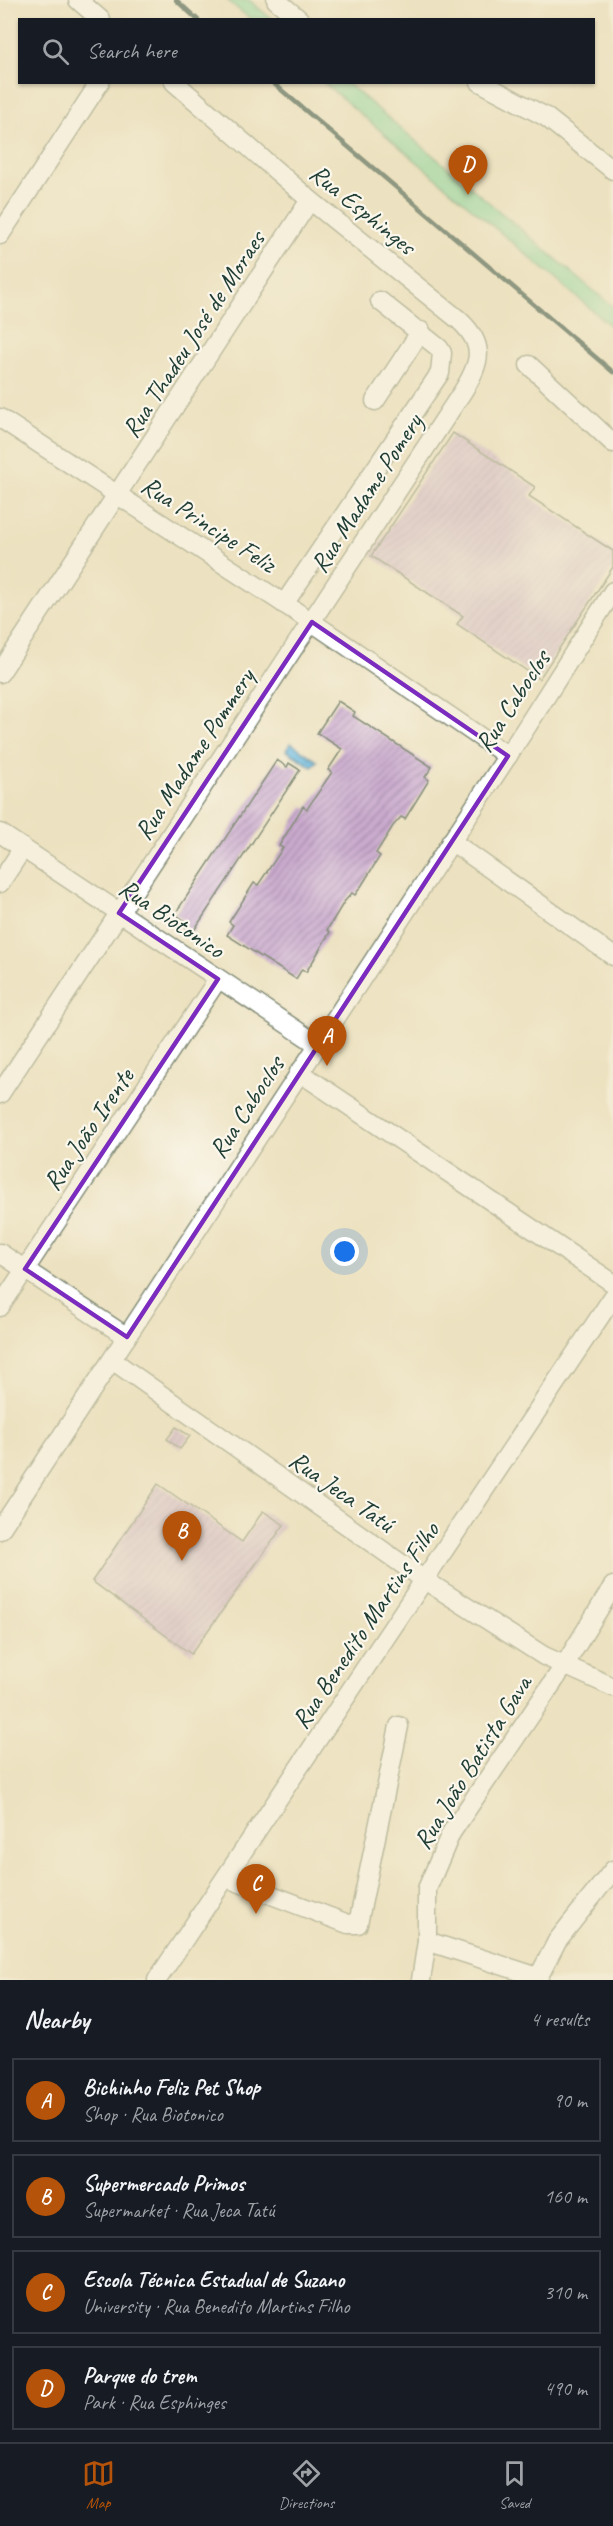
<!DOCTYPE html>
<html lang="en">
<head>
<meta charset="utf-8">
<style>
  :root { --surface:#171b24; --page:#20242c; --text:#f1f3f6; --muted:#9ea1a6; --line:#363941; --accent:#b45309 }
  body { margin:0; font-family:Caveat,sans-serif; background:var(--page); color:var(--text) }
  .you { position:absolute; left:345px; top:1252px; width:21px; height:21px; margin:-15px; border:4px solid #fff; border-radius:50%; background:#1a73e8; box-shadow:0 0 0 9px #1a73e833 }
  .badge { display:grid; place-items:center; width:39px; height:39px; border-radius:50%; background:var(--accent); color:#fff; font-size:20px; font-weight:700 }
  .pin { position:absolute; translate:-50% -50px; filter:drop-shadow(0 2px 3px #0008) }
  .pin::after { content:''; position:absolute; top:32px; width:21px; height:18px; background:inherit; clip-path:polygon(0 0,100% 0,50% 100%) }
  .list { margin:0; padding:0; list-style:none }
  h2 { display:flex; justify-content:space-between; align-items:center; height:78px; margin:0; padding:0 24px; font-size:26px }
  h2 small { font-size:20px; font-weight:400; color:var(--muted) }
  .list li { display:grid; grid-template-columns:39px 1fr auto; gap:18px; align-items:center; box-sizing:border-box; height:84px; margin:0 12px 12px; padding:0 12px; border:2px solid var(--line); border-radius:0px }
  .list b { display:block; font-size:22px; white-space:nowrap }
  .list p { margin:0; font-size:20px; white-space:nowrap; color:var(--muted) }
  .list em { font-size:20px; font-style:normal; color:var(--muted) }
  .icon { flex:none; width:33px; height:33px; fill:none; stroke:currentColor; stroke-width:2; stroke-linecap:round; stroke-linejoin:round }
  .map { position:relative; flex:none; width:613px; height:1980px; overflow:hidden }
  .search { position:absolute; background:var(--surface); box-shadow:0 2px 4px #0004; left:18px; right:18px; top:18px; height:66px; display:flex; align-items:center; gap:15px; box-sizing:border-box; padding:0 21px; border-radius:0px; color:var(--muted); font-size:22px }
  .sheet { height:462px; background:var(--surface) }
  nav { display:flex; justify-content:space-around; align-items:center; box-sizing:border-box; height:84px; border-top:2px solid var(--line); background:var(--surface); font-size:16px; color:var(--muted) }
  nav a { display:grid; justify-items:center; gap:3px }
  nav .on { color:var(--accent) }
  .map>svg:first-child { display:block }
  .park { fill:url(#park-tufts); stroke:#4e8968; stroke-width:1.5 }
  .water { fill:url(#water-waves); stroke:#407988; stroke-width:1.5 }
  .building { fill:url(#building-hatch) }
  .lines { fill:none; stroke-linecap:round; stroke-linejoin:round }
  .minor-casing { stroke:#868f7a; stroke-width:21 }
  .minor { stroke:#fff; stroke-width:18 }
  .rail { stroke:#1f3d34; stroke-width:4.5 }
  .marked { fill:none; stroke:#7b2cbf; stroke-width:4.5; stroke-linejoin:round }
  .labels { text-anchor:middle; stroke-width:4.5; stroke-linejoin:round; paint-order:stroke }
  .street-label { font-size:26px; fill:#1f3d34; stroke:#fbf7ec }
</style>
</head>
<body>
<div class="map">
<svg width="613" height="1980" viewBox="0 0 613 1980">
  <defs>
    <pattern id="park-tufts" width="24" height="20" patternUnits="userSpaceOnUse" patternTransform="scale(1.5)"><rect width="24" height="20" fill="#7dd59b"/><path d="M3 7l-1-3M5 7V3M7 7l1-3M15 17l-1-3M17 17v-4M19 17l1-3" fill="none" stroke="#66ae7f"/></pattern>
    <pattern id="water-waves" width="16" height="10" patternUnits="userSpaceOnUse" patternTransform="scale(1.5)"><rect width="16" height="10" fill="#62b5dd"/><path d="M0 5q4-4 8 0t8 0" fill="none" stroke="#5094b4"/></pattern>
    <pattern id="building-hatch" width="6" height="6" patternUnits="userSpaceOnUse" patternTransform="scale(1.5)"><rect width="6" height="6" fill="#cbabcf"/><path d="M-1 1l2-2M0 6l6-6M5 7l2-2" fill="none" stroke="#a48ca9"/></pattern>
  </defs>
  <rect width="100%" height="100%" fill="#fbf7ec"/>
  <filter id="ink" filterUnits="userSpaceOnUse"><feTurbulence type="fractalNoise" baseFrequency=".0167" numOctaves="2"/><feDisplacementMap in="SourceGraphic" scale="12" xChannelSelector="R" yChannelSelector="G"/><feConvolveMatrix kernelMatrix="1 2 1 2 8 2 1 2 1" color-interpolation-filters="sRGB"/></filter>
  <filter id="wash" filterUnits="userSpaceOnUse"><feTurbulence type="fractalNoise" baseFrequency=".008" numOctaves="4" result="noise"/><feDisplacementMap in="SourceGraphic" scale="24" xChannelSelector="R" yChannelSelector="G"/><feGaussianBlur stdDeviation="1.35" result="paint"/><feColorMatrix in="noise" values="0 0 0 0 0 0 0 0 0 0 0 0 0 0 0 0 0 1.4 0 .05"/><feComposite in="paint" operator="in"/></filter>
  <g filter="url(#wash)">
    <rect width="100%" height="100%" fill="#ece1c0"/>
    <g class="park">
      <path d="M227 0H249L272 19H250Z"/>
      <path d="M324 83H347L613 307V328Z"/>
    </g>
    <path class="water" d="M291 743 317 761 312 767 286 750Z"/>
    <g id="blocks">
      <g class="building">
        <path d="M453 433 535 487 529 496 613 551V567L539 679 457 624 463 616 371 556Z"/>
        <path d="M338 701 355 712 353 716 432 767 425 777 429 780 405 819 401 817 393 826 376 853 380 856 362 885 355 895 352 893 344 902 327 930 330 932 313 961 306 972 302 969 296 979 227 935 233 925 229 922 254 883 258 885 283 848 279 846 303 806 307 809 332 772 328 770 342 749 317 733Z"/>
        <path d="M277 760 287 767 289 763 300 770 193 932 182 925 185 921 175 914Z"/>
        <path d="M176 1427 190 1436 180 1449 167 1439Z"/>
        <path d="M158 1484 242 1542 263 1511 284 1525 191 1654 92 1581Z"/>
      </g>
    </g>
  </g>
  <g filter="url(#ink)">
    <use href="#blocks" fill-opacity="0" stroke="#868f7a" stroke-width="1.5"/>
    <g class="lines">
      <g class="minor-casing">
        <g id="minor">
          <path d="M78 0 101 20"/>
          <path d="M276 0 300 20"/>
          <path d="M480 82 546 117 613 170"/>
          <path d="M0 235 100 82"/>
          <path d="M529 365 613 443"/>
          <path d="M375 401 421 331"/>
          <path d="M0 418 312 622 508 756"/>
          <path d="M284 604 440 373 442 353 439 348 380 301"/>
          <path d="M0 673 310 200"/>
          <path d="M0 833 317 1044"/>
          <path d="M451 841 613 956"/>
          <path d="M0 883 23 848"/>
          <path d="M299 1072 613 1283"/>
          <path d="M0 1094 463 391C481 362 486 345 459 320L310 200 174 82"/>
          <path d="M0 1253 127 1337"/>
          <path d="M0 1307 218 979"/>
          <path d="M112 1360 426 1581 544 1656 613 1687"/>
          <path d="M0 1530 524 731 613 591"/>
          <path d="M227 1878 348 1924H358L399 1726"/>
          <path d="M427 1941 538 1977"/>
          <path d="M157 1980 613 1297"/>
          <path d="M421 1980 427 1941V1889L451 1833 564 1666 613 1586"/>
          <path d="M537 1980 557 1941 613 1870"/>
        </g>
      </g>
      <use href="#minor" class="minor"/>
      <g class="rail">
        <path d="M176 0 198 20"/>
        <path d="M272 82 613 372"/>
      </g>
    </g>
  </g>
  <path d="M0 0H613V1980H0ZM312 622 508 756 127 1337 25 1269 218 979 119 913Z" fill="#ece1c0" fill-opacity=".55" fill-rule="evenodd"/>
  <path class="marked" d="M312 622 508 756 127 1337 25 1269 218 979 119 913Z"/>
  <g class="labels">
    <g class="street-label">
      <text transform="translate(363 209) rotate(39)" y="9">Rua Esphinges</text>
      <text transform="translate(193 334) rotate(-57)" y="9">Rua Thadeu José de Moraes</text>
      <text transform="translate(366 493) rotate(-57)" y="9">Rua Madame Pomery</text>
      <text transform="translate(209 524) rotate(33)" y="9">Rua Principe Feliz</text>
      <text transform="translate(512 701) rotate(-57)" y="9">Rua Caboclos</text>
      <text transform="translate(194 754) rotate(-57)" y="9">Rua Madame Pommery</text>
      <text transform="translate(172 918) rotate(34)" y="9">Rua Biotonico</text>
      <text transform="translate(246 1107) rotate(-57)" y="9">Rua Caboclos</text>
      <text transform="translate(88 1129) rotate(-56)" y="9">Rua João Irente</text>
      <text transform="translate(342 1491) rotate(35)" y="9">Rua Jeca Tatú</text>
      <text transform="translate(365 1625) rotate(-56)" y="9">Rua Benedito Martins Filho</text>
      <text transform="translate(472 1762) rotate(-58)" y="9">Rua João Batista Gava</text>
    </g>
  </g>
</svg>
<div class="you"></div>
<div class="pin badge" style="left:327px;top:1066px">A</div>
<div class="pin badge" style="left:182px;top:1561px">B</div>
<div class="pin badge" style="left:256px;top:1914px">C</div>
<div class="pin badge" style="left:468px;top:195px">D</div>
<div class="search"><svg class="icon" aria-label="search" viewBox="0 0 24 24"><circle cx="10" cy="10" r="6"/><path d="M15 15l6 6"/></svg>Search here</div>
</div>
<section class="sheet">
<h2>Nearby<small>4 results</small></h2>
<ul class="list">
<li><span class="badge">A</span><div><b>Bichinho Feliz Pet Shop</b><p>Shop · Rua Biotonico</p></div><em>90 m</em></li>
<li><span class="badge">B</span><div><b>Supermercado Primos</b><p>Supermarket · Rua Jeca Tatú</p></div><em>160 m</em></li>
<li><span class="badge">C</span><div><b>Escola Técnica Estadual de Suzano</b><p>University · Rua Benedito Martins Filho</p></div><em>310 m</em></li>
<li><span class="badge">D</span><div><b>Parque do trem</b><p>Park · Rua Esphinges</p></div><em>490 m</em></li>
</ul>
</section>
<nav>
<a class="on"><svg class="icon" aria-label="map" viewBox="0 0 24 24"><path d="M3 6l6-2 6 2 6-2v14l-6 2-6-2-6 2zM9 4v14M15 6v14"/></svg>Map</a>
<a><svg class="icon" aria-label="directions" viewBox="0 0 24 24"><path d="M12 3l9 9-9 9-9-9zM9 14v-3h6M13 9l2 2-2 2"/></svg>Directions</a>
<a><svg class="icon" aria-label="saved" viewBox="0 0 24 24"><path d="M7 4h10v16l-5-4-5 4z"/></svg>Saved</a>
</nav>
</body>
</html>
